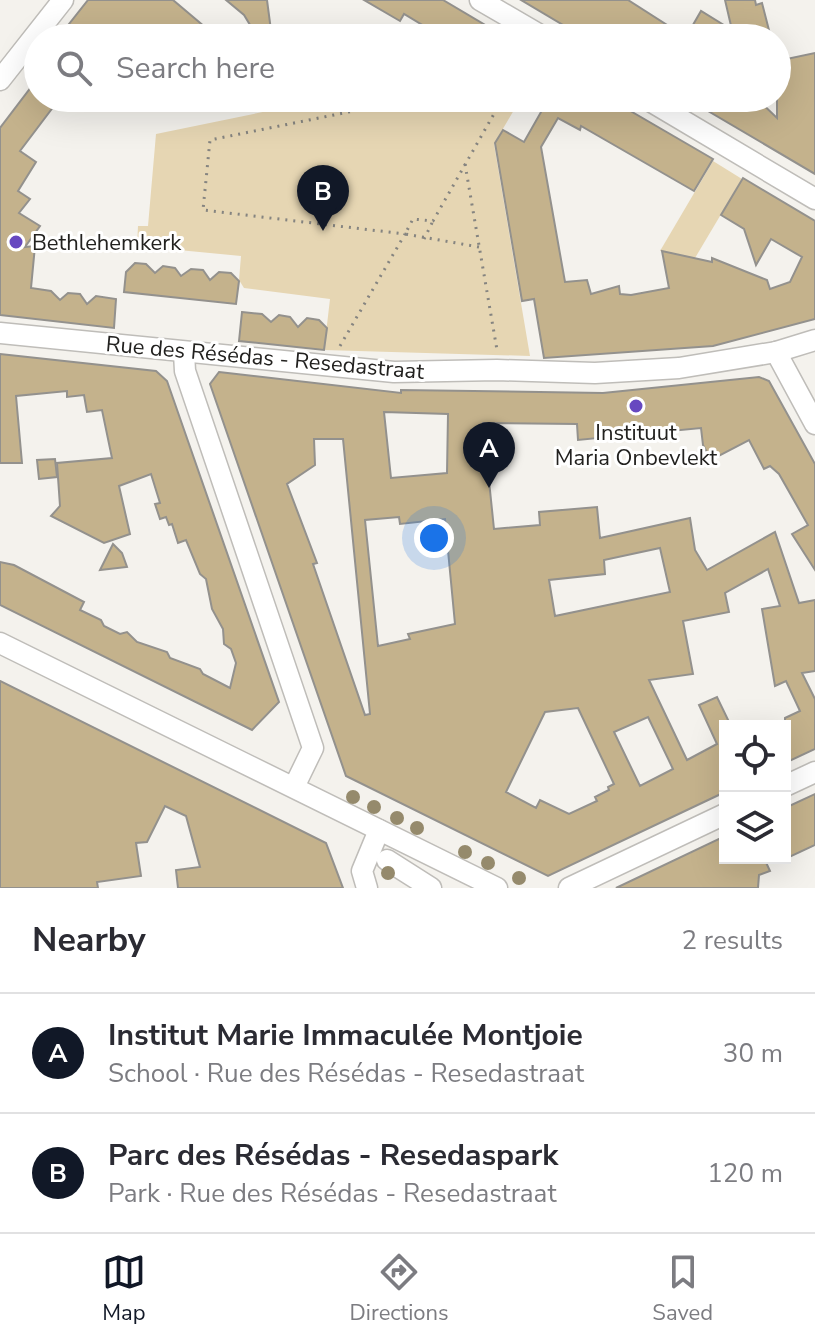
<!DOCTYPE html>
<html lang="en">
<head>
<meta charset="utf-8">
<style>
  :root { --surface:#fff; --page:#f2f2f3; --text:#2b2b33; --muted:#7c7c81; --line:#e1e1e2; --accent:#111827 }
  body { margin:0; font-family:"Nunito Sans",sans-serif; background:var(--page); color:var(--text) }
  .controls { position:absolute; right:24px; bottom:24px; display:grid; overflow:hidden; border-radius:0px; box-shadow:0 8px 32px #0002 }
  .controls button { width:72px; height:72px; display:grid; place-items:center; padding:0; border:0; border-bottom:2px solid var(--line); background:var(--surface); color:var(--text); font:40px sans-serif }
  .you { position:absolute; left:434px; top:538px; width:28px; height:28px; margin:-20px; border:6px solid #fff; border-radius:50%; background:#1a73e8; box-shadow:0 0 0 12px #1a73e833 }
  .badge { display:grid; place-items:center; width:52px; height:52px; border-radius:50%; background:var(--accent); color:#fff; font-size:26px; font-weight:700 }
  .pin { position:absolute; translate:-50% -66px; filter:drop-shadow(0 2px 4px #0008) }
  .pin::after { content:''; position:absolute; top:42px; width:28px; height:24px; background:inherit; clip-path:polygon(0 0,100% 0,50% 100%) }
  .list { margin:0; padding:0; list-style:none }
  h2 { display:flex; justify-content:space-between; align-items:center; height:104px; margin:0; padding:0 32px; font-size:34px }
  h2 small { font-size:26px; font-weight:400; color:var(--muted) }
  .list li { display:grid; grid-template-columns:52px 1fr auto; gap:24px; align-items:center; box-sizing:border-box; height:120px; padding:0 32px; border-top:2px solid var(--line) }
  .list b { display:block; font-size:30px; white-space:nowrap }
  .list p { margin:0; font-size:26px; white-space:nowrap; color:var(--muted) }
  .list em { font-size:26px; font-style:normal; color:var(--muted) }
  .icon { flex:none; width:44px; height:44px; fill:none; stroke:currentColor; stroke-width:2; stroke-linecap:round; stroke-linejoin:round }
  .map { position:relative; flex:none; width:815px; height:888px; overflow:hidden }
  .search { position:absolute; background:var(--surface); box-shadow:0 8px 32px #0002; left:24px; right:24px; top:24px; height:88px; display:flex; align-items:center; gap:20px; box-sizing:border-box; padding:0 28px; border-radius:44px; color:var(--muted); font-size:30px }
  .sheet { height:344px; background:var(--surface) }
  nav { display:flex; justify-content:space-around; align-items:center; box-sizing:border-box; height:112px; border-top:2px solid var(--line); background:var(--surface); font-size:22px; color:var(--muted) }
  nav a { display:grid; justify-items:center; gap:4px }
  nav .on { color:var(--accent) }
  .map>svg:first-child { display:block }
  .green { fill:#e6d6b3 }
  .building { fill:#c4b28c; stroke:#93918d; stroke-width:2; fill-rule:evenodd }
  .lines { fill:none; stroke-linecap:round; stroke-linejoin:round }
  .minor-casing { stroke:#bfbdb9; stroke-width:23 }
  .path { stroke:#858480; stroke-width:3; stroke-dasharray:2 6; stroke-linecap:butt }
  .minor { stroke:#fff; stroke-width:20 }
  .tree { fill:#958a6c }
  .poi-dot { fill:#6748c0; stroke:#fff; stroke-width:3 }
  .labels { text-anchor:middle; stroke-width:6; stroke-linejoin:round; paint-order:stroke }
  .poi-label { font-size:22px; fill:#22211f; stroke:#fff; text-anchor:start }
  .street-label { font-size:22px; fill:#22211f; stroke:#fff }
</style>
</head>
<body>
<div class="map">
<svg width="815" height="888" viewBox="0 0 815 888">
  <rect width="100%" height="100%" fill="#f4f2ed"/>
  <g class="green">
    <path d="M331 98H521L494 144 530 356 324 350 330 299 244 288 239 280 241 256 137 246 138 226H148L156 134Z"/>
    <path d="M713 161 742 179 695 258 660 251Z"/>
  </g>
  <g class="building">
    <path d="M88 0H173L218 38H58Z"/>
    <path d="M226 0H267L272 38H258L244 15Z"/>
    <path d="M364 0H443L507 38H444L404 14 400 21Z"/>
    <path d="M521 0H628L686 37 701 11 732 30 725 0H755L756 5 762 3 771 38H749L740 33 745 38H585Z"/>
    <path d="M815 53V174L686 98H756L777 118V61Z"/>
    <path d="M38 78V98H60L20 151 36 162 18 191 30 199 19 213 40 226 25 247 35 246 31 288 51 291 60 300 68 293 80 294 87 304 96 296 116 299 114 328 0 315V128Z"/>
    <path d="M549 98H608L713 159 694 191 581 126 580 130 558 118 541 147 565 282 587 280 591 294 619 286 620 294 631 295 669 288 662 251 712 262V258L767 280 770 289 790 282 802 257 771 239 756 265 744 229 721 215 743 178 815 221V319L713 346 544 358 534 299 522 301 495 143 503 130 524 142Z"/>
    <path d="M135 263 146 264 155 273 163 266 175 268 181 276 191 269 203 270 210 280 219 272 231 273 239 281 236 304 124 292 126 272Z"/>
    <path d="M242 312 262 314 271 322 279 315 290 317 298 327 307 318 319 320 327 328 324 350 239 341Z"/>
    <path d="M0 354 156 371 167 381 279 702 252 730 0 605V562L14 565 84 602 80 610 101 620 104 626 120 634 127 632 137 642 167 652 170 658 200 669 203 674 230 688 236 663 231 649 224 644 223 629 212 609 206 579 200 574 186 540 178 543 172 524 169 525 166 517 160 519 155 504 160 503 151 474 119 486 130 534 104 543 51 516 60 506 57 463 112 458 102 410 87 412 84 395 67 397V391L16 396 22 463H0Z"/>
    <path d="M219 372 401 393V390L603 393 759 377 769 381 815 464V570L792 534 808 525 779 474 770 466 764 469 749 440 711 460 703 445 701 428 578 440 577 424 483 423 494 529 540 525 539 512 597 507 600 538 690 518 695 550 707 570 775 532 799 603 815 600V671L802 673 815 699V749L785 763V718L800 711 786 681 775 686 762 609 780 606 768 569 725 593 729 612 683 621 693 674 649 680 687 760 717 744 699 705 717 697 731 726H725V792L548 876 346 776 210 384ZM384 412 448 414 447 473 391 478ZM314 439H343L370 714 365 715 313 564 317 563 287 484 315 465ZM399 517 400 524 445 519 455 624 408 634 410 639 378 646 365 520ZM660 548 670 592 555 616 549 580 605 574 604 560ZM578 708 614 784 608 787 609 790 595 797 597 801 569 814 540 800 536 808 506 792 545 712ZM648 717 673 769 640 786 614 732Z"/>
    <path d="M55 459 57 477 39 479 37 460Z"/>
    <path d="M113 544 122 553 127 567 100 570Z"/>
    <path d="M0 681 326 843 343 888H178L176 870 200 867 186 816 165 806 147 842 136 843 141 876 97 882 98 888H0Z"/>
    <path d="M815 794V845L785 859V808Z"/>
    <path d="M725 836V858H764L770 871 759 875 758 888H616Z"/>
  </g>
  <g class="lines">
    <g class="minor-casing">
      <g id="minor">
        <path d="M480 0 545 38"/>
        <path d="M0 80 63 0"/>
        <path d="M645 98 815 199"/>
        <path d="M0 333 394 372 497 370 595 373 679 368 776 352 815 340"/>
        <path d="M776 352 815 424"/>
        <path d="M184 353 185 371 313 748 294 787"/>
        <path d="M0 643 497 888"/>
        <path d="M785 786 815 772"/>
        <path d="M387 860 431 888"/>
        <path d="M367 888 362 871 379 830"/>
        <path d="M569 888 725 814"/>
      </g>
    </g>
    <g class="path">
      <path d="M465 164 497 350"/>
      <path d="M424 239 433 221"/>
      <path d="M479 247 405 234 413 219 433 221 503 98"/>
      <path d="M340 346 405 234 203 210 210 140 418 98"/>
    </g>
    <use href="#minor" class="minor"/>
  </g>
  <g class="tree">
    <circle cx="353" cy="797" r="7"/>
    <circle cx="374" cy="807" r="7"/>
    <circle cx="397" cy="818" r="7"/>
    <circle cx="417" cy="828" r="7"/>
    <circle cx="465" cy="852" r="7"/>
    <circle cx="488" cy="863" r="7"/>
    <circle cx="388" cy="873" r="7"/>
    <circle cx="519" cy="878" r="7"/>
  </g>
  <g class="poi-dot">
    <circle cx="16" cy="242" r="8"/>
    <circle cx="636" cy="406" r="8"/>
  </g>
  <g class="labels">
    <g class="poi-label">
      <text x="32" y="250">Bethlehemkerk</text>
      <text x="636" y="440" text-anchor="middle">Instituut<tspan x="636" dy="25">Maria Onbevlekt</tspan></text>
    </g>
    <g class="street-label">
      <text transform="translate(265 357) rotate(5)" y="8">Rue des Résédas - Resedastraat</text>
    </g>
  </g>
</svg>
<div class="controls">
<button><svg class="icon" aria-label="locate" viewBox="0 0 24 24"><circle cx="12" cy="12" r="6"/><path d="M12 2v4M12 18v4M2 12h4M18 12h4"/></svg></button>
<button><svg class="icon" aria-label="layers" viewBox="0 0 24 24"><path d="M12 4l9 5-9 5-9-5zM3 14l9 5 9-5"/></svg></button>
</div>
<div class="you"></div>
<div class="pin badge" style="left:489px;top:488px">A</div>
<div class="pin badge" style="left:323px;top:231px">B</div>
<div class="search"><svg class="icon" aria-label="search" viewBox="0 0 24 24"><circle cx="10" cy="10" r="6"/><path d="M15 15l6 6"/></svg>Search here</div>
</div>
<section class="sheet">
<h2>Nearby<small>2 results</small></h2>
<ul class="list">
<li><span class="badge">A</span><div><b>Institut Marie Immaculée Montjoie</b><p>School · Rue des Résédas - Resedastraat</p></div><em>30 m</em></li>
<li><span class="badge">B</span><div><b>Parc des Résédas - Resedaspark</b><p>Park · Rue des Résédas - Resedastraat</p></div><em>120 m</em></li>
</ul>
</section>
<nav>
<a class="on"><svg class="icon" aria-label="map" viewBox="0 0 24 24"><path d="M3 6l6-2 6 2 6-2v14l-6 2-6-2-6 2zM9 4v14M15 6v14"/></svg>Map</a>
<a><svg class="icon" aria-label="directions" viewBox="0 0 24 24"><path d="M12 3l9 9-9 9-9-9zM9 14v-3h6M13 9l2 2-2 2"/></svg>Directions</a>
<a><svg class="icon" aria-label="saved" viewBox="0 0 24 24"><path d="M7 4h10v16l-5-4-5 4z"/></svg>Saved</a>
</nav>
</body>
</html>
